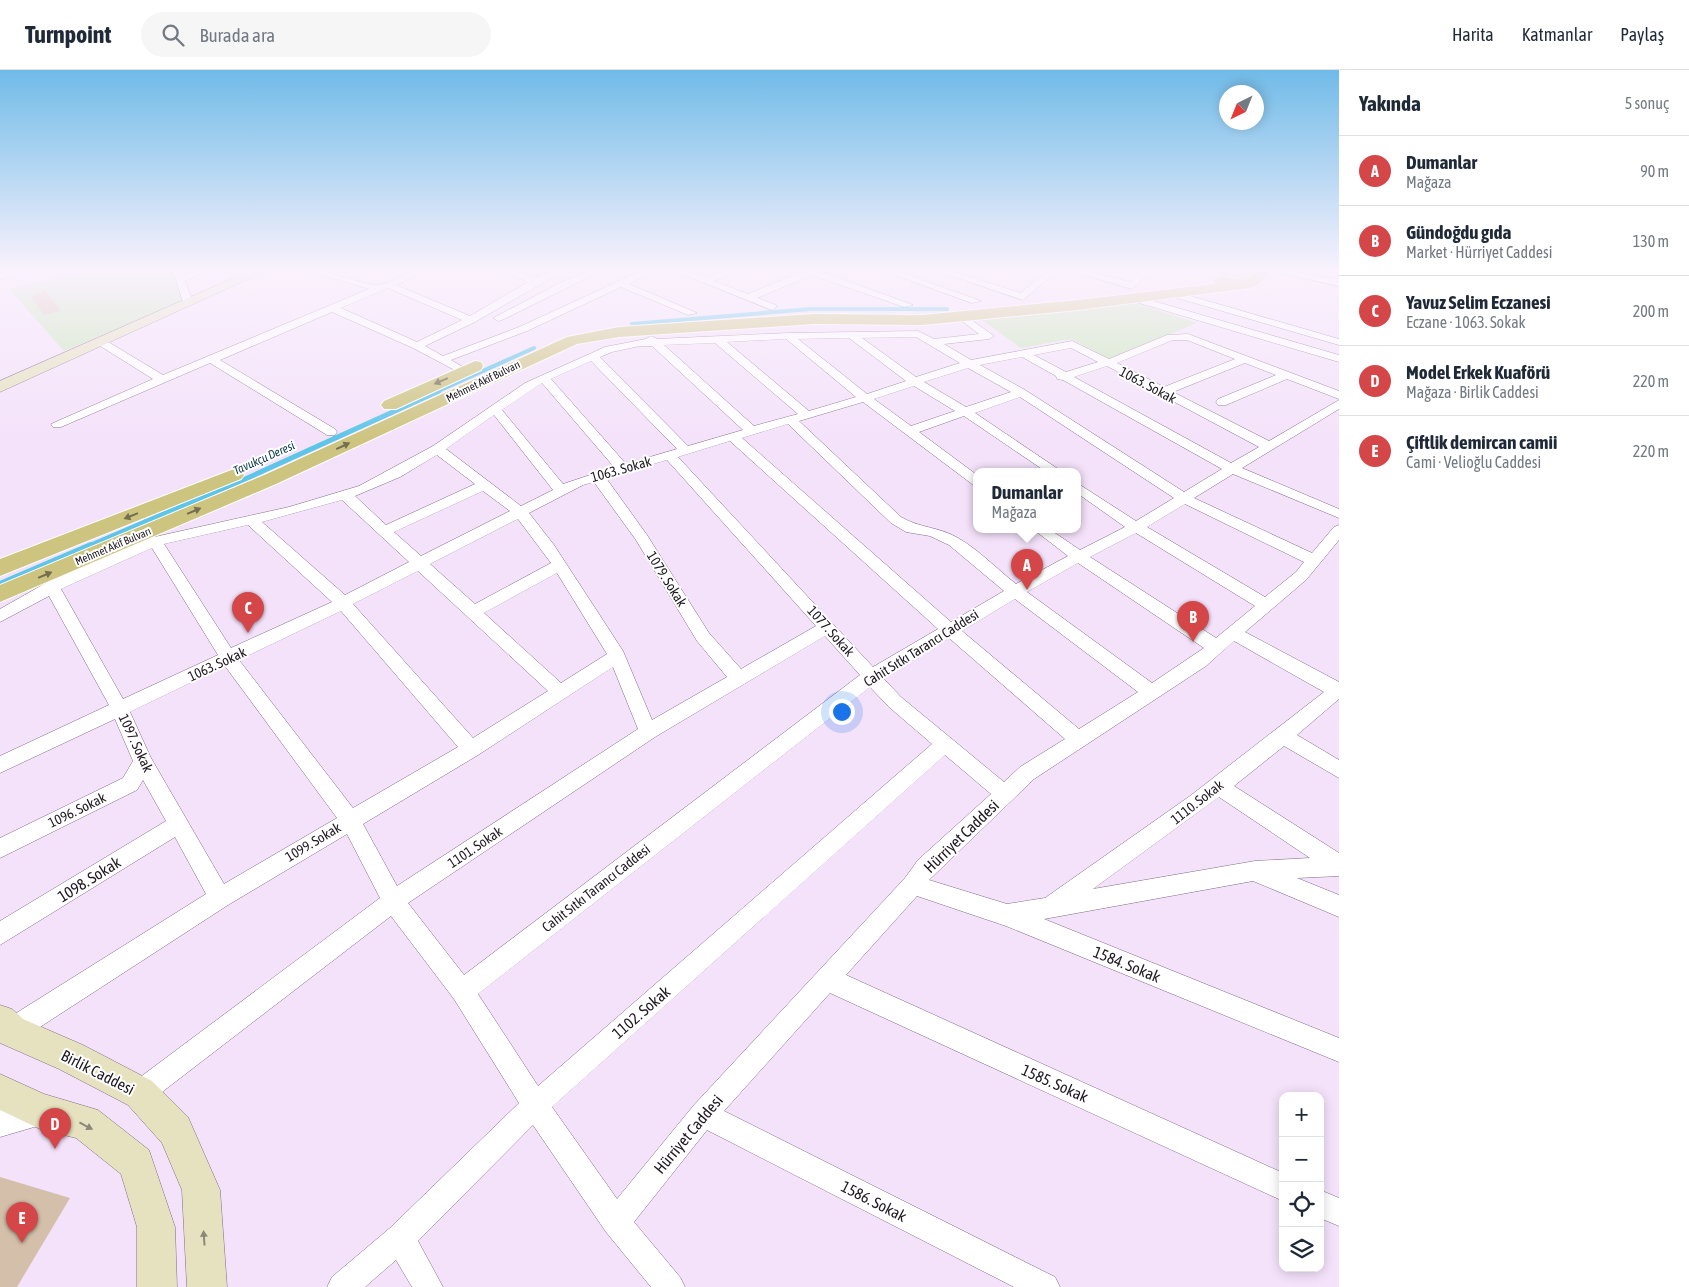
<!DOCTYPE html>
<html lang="tr">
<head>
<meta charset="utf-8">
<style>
  :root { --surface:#fff; --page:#f6f6f7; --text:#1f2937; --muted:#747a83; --line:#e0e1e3; --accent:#d54649 }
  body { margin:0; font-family:"Asap Condensed",sans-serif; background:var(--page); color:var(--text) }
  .controls { position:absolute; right:15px; bottom:15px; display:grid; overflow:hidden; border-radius:10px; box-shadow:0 2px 12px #0003 }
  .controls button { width:45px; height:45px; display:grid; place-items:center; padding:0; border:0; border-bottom:1px solid var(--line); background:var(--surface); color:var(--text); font:25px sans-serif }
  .compass { position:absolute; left:1219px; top:15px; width:45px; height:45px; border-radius:50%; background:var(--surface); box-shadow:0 2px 12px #0003; rotate:223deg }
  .you { position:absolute; left:841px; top:641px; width:18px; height:18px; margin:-12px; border:4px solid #fff; border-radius:50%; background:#1a73e8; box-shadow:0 0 0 8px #1a73e833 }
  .badge { display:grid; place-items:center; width:32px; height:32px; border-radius:50%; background:var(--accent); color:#fff; font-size:16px; font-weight:700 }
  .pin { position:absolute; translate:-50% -41px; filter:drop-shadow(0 1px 2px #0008) }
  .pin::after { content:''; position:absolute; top:26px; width:18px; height:15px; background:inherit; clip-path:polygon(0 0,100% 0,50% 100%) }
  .popup { position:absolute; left:973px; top:398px; width:108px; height:65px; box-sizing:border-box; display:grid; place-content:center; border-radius:10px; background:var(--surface); filter:drop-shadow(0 1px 4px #0005); font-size:16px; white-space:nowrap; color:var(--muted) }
  .popup b { font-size:19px; color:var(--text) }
  .popup::after { content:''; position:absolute; left:50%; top:100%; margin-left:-10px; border:10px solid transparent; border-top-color:var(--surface) }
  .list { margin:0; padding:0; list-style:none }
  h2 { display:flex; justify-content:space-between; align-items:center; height:65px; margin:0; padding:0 20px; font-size:21px }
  h2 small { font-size:16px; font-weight:400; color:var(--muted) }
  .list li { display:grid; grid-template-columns:32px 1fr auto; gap:15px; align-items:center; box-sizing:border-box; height:70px; padding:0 20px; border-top:1px solid var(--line) }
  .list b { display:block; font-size:19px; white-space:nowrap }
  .list p { margin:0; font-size:16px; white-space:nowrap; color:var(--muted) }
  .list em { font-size:16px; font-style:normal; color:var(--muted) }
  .icon { flex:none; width:28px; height:28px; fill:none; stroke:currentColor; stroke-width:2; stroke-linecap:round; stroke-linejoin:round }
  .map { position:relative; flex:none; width:1339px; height:1217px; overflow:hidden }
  header { display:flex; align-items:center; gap:30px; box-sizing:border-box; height:70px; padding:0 25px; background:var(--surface); border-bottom:1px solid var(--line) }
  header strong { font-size:24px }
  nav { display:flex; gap:28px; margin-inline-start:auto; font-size:18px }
  .search { width:350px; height:45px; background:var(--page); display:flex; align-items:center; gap:12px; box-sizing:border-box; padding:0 18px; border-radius:28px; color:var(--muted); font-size:19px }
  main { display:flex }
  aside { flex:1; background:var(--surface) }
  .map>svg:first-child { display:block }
  .green { fill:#c9e6ba }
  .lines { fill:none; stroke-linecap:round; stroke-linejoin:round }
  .stream-far2 { stroke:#5cc5e8; stroke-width:4 }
  .stream-far1 { stroke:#5cc5e8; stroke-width:5 }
  .stream { stroke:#5cc5e8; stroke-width:6 }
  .building { fill:#d4c0aa }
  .minor-casing { stroke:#7e6e83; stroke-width:1 }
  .tertiary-casing { stroke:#7e6e83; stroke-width:1 }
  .secondary-casing { stroke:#7e6e83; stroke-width:1 }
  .primary-casing { stroke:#fff; stroke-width:2 }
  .minor { fill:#fff; fill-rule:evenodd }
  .tertiary { fill:#fff; fill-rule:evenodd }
  .secondary { fill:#e6e2c0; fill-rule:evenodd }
  .primary { fill:#cdc480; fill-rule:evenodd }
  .oneway { fill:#766e50 }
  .oneway2 { fill:#8c8878 }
  .labels { text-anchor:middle; stroke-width:4; stroke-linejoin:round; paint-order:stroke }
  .far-street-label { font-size:11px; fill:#1f1921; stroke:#fff }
  .far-water-label { font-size:12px; font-style:italic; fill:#0d3d4b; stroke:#fff }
  .street-label { font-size:14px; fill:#1f1921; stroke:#fff }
  .near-street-label { font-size:16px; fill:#1f1921; stroke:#fff }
</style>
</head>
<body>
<header>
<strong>Turnpoint</strong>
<div class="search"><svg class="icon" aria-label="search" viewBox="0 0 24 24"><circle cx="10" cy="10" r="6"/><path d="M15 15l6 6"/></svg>Burada ara</div>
<nav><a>Harita</a><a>Katmanlar</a><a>Paylaş</a></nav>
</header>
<main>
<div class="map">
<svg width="1339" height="1217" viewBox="0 0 1339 1217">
  <rect width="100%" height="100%" fill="#f4e2fa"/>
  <g class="green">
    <path d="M94 200H172L181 232 64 281 9 219Z"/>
    <path d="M1224 200H1248L1251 204C1246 214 1227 212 1220 205V202Z"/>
    <path d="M1135 233 1197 253 1110 289 1071 269 1021 278 979 248Z"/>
  </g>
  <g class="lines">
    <g class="stream-far2">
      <path d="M632 254 811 239H947"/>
      <path d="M436 322 534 278"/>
    </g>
    <path class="stream-far1" d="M89 476 252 406 439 321"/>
    <path class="stream" d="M0 514 91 475"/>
  </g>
  <g class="building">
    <path d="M45 220 61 241 44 245 31 227Z"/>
    <path d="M0 1107 70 1128 17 1217H0Z"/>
  </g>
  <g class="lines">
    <g class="minor-casing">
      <g id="minor">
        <path d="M20 200H38L0 209V203Z"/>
        <path d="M173 200H182L184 205 196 200H208L185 211 193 232 192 234 183 232Z"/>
        <path d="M311 200C329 200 369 217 379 215 397 211 409 200 427 200L396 215 470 246 528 212 502 200H513L535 208 554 200H565L475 252 425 276 443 286 519 257 643 200H655L629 214 697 243 688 245 621 217 527 261 451 290 468 300 470 302 464 305 413 278 332 242 220 290 335 359 337 362 335 365H327L210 293 61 357H53L51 354 153 309 97 274V270H105L163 305 369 219 312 202ZM388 218 462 250 417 272 341 238Z"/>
        <path d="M591 200H603L502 250 498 251 493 248 560 213Z"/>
        <path d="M672 200H684L706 208 727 200H738L714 211 748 224 804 201V200H817L913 235 904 237 812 205 757 228 776 235 777 237 772 240Z"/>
        <path d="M881 200H894L981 231 972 233Z"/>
        <path d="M934 200H947L1021 223 1048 200H1058L1023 230Z"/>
        <path d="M1069 200H1083L1130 212 1143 200H1153L1132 219Z"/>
        <path d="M1268 200H1285L1339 210V216Z"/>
        <path d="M1167 221H1173L1339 269V275L1167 225Z"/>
        <path d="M1133 225 1339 285V292L1129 230 1128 228Z"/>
        <path d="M962 243 994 266 989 269 944 274 971 290 1072 271 1109 289 1167 265 1188 264 1339 321V329L1287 309 1226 335H1218L1216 332 1218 329 1276 305 1245 293 1173 322 1269 371 1339 330V339L1242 398 1339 439V448L1233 404 1194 428 1312 483 1334 457 1339 455V470L1306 510 1245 562 1339 612V629L1297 665 1339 690V708L1284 676 1234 716 1339 783V806L1297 808 1339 825V847L1253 811 1044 849 1339 968V992L1006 856 917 826 846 905 1283 1103V1131L830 923 724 1041 1055 1207 1060 1217H1014L707 1060 634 1152 680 1207 685 1217H651L606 1162 533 1055 418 1171 443 1217H412L396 1190 365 1217H327L332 1207 390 1158 519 1033 454 929 391 846 149 1032 140 1036 131 1032 127 1023 131 1014 380 828 347 764 228 835 20 970 11 973 2 970 0 958 2 952 206 824 175 767 0 875V851L166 751 143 710 137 720 0 788V768L123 708 133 691 115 649 0 703V686L109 635 49 526 0 552V539L46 513 150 468 289 437 359 416 433 376 525 313 605 277 646 269 651 266 657 269 788 263 918 261 934 269 979 264 958 248 957 246ZM916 267 960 293 916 307 862 268ZM849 268 906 311 867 324 798 269ZM786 269 856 327 809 341 727 272ZM1173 270H1187L1235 289 1164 317 1117 293ZM715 273 798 344 754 356 664 275ZM640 276H652L743 360 688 376 600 287 612 282ZM1071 278 1098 292 1066 302 1034 285ZM1022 287 1056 306 1057 309 1063 310 1222 399 1184 422 1025 320 980 295ZM591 291 677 379 626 394 551 309ZM1107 296 1259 377 1231 393 1074 307ZM968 298 1011 322 966 337 924 312ZM542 313 614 397 563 414 502 340ZM914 316 955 341 911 356 874 329ZM1020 327 1174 428 1136 451 1077 413V423L1125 457 1080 480 1049 459H1033L1068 486 1016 514C997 499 979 480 958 468 940 457 919 458 901 447L799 351 863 332 972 414 977 415V405L919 362 964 346 1045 401H1061L975 343ZM494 345 553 420 521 436 446 379ZM788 354 891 453 906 462 930 466 949 475 1004 521 951 552 742 368ZM730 371 938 559 873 597 678 387ZM437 385 475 414 386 455 355 426 400 407ZM667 390 816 556 741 599 709 563 647 465 606 408ZM594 412 636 470 697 571 727 607 652 650 623 581 554 475 529 443 583 415ZM483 421 510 441 421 486 394 462ZM342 430 409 492 345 525 262 452ZM1185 434 1304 492 1296 502 1265 527 1147 457ZM518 449 551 493 475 534 430 494ZM248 455 332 532 231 578 164 474ZM1136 463 1255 536 1216 568 1090 487ZM152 478 218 585 123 629 61 519ZM1078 493 1204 578 1152 613 1027 522ZM418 501 548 621 473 668 353 534ZM557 503 607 584 561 613 484 543ZM1015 529 1138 622 1079 659 962 561ZM341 541 458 677 353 738 239 590ZM825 566 860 605 464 905 408 833 655 667ZM949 568 1065 669 1020 697 1004 712 901 627 883 608ZM1234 571 1324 622 1190 726 1045 828 1007 834 929 810 1034 709 1206 596ZM225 596 337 748 224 814 151 688 130 642ZM613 597 638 659 397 816 363 754 478 685ZM870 617 889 637 932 674 538 1016 478 924ZM945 685 991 724 918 790 905 808 694 1035 617 1129 552 1037ZM1219 727 1310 788 1255 791 1093 819Z"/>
        <path d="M1320 1120 1339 1128V1156L1320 1148Z"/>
      </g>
    </g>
    <g class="tertiary-casing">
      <path id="tertiary" d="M40 1025 51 1030 56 1041 51 1052 0 1067V1035Z"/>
    </g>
    <g class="secondary-casing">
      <g id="secondary">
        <path d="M252 200H268L0 322V311Z"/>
        <path d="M0 935 12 939 23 949 83 975 152 1011 188 1047 220 1120 227 1217H187L182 1120 162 1073 128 1035 59 999 0 973Z"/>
        <path d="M0 1004 44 1024 98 1040 149 1080 175 1157 177 1217H137V1157L121 1104 76 1068 40 1059 0 1040Z"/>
      </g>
    </g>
    <g class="primary-casing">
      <g id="primary">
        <path d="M1253 200H1267L1269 203 1259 214 1249 218 1078 240 923 255 814 254 619 267 577 274 276 414 0 532V515L262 406 567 267 619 257 814 244 923 245 1078 230 1215 214 1213 211 1215 208C1229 204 1240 215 1253 205Z"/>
        <path d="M475 291 481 292 483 296 481 300 396 339H384L381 335 384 331Z"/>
        <path d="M234 399 241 401 244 405 241 409 0 506V489Z"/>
      </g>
    </g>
    <use href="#minor" class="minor"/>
    <use href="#tertiary" class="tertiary"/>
    <use href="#secondary" class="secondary"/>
    <use href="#primary" class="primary"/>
  </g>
  <defs><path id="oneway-solid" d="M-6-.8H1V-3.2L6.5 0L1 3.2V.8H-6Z" transform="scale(1.25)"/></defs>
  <g class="oneway">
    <use href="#oneway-solid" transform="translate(441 311) rotate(157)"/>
    <use href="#oneway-solid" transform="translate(343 376) rotate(-25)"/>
    <use href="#oneway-solid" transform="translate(194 441) rotate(-23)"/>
    <use href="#oneway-solid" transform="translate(131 446) rotate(158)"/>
    <use href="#oneway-solid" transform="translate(45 505) rotate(-23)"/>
  </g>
  <g class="oneway2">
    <use href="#oneway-solid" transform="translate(86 1056) rotate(28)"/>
    <use href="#oneway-solid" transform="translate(204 1168) rotate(-94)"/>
  </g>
  <linearGradient id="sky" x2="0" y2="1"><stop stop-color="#70bbe8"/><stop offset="0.54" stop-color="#faf2fd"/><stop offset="1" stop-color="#faf2fd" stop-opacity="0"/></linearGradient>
  <rect width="1339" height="370" fill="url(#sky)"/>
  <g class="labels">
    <g class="far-street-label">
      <text transform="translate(483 311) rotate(-26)" y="4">Mehmet Akif Bulvarı</text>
      <text transform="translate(113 476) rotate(-23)" y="4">Mehmet Akif Bulvarı</text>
    </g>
    <g class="far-water-label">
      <text transform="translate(264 388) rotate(-24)" y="4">Tavukçu Deresi</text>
    </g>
    <g class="street-label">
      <text transform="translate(1148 315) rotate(28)" y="5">1063. Sokak</text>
      <text transform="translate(621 399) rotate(-16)" y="5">1063. Sokak</text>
      <text transform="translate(667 509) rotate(58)" y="5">1079. Sokak</text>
      <text transform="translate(831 561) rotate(48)" y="5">1077. Sokak</text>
      <text transform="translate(921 578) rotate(-32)" y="5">Cahit Sıtkı Tarancı Caddesi</text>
      <text transform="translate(217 594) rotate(-25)" y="5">1063. Sokak</text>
      <text transform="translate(136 673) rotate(65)" y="5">1097. Sokak</text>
      <text transform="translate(1197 732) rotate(-38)" y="5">1110. Sokak</text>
      <text transform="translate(77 740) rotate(-26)" y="5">1096. Sokak</text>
      <text transform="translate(313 772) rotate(-31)" y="5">1099. Sokak</text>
      <text transform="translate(475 777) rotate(-34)" y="5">1101. Sokak</text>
      <text transform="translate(596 818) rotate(-38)" y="5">Cahit Sıtkı Tarancı Caddesi</text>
    </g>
    <g class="near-street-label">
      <text transform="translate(961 766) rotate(-44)" y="6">Hürriyet Caddesi</text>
      <text transform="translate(89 809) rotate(-32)" y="6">1098. Sokak</text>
      <text transform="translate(1127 894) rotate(22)" y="6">1584. Sokak</text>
      <text transform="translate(641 942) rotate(-41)" y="6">1102. Sokak</text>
      <text transform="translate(98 1002) rotate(27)" y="6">Birlik Caddesi</text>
      <text transform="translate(1055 1013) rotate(24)" y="6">1585. Sokak</text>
      <text transform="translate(688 1064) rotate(-50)" y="6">Hürriyet Caddesi</text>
      <text transform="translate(874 1131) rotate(27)" y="6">1586. Sokak</text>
    </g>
  </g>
</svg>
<div class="controls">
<button>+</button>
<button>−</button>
<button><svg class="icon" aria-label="locate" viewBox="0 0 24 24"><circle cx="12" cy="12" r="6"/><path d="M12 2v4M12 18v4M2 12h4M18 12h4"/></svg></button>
<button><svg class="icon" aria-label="layers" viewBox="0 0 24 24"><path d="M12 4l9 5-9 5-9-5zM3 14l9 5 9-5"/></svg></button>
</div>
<svg class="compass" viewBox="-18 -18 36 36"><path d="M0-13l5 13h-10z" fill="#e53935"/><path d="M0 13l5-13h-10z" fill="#747a83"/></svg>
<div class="you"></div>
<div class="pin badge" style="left:1027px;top:520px">A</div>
<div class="popup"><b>Dumanlar</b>Mağaza</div>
<div class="pin badge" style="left:1193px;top:572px">B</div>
<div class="pin badge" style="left:248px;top:563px">C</div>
<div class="pin badge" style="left:55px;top:1079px">D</div>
<div class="pin badge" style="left:22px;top:1173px">E</div>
</div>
<aside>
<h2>Yakında<small>5 sonuç</small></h2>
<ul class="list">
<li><span class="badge">A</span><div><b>Dumanlar</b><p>Mağaza</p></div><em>90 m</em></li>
<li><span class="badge">B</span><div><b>Gündoğdu gıda</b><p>Market · Hürriyet Caddesi</p></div><em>130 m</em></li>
<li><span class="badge">C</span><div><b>Yavuz Selim Eczanesi</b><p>Eczane · 1063. Sokak</p></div><em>200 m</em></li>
<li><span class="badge">D</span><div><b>Model Erkek Kuaförü</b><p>Mağaza · Birlik Caddesi</p></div><em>220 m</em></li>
<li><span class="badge">E</span><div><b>Çiftlik demircan camii</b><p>Cami · Velioğlu Caddesi</p></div><em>220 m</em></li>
</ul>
</aside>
</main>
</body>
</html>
